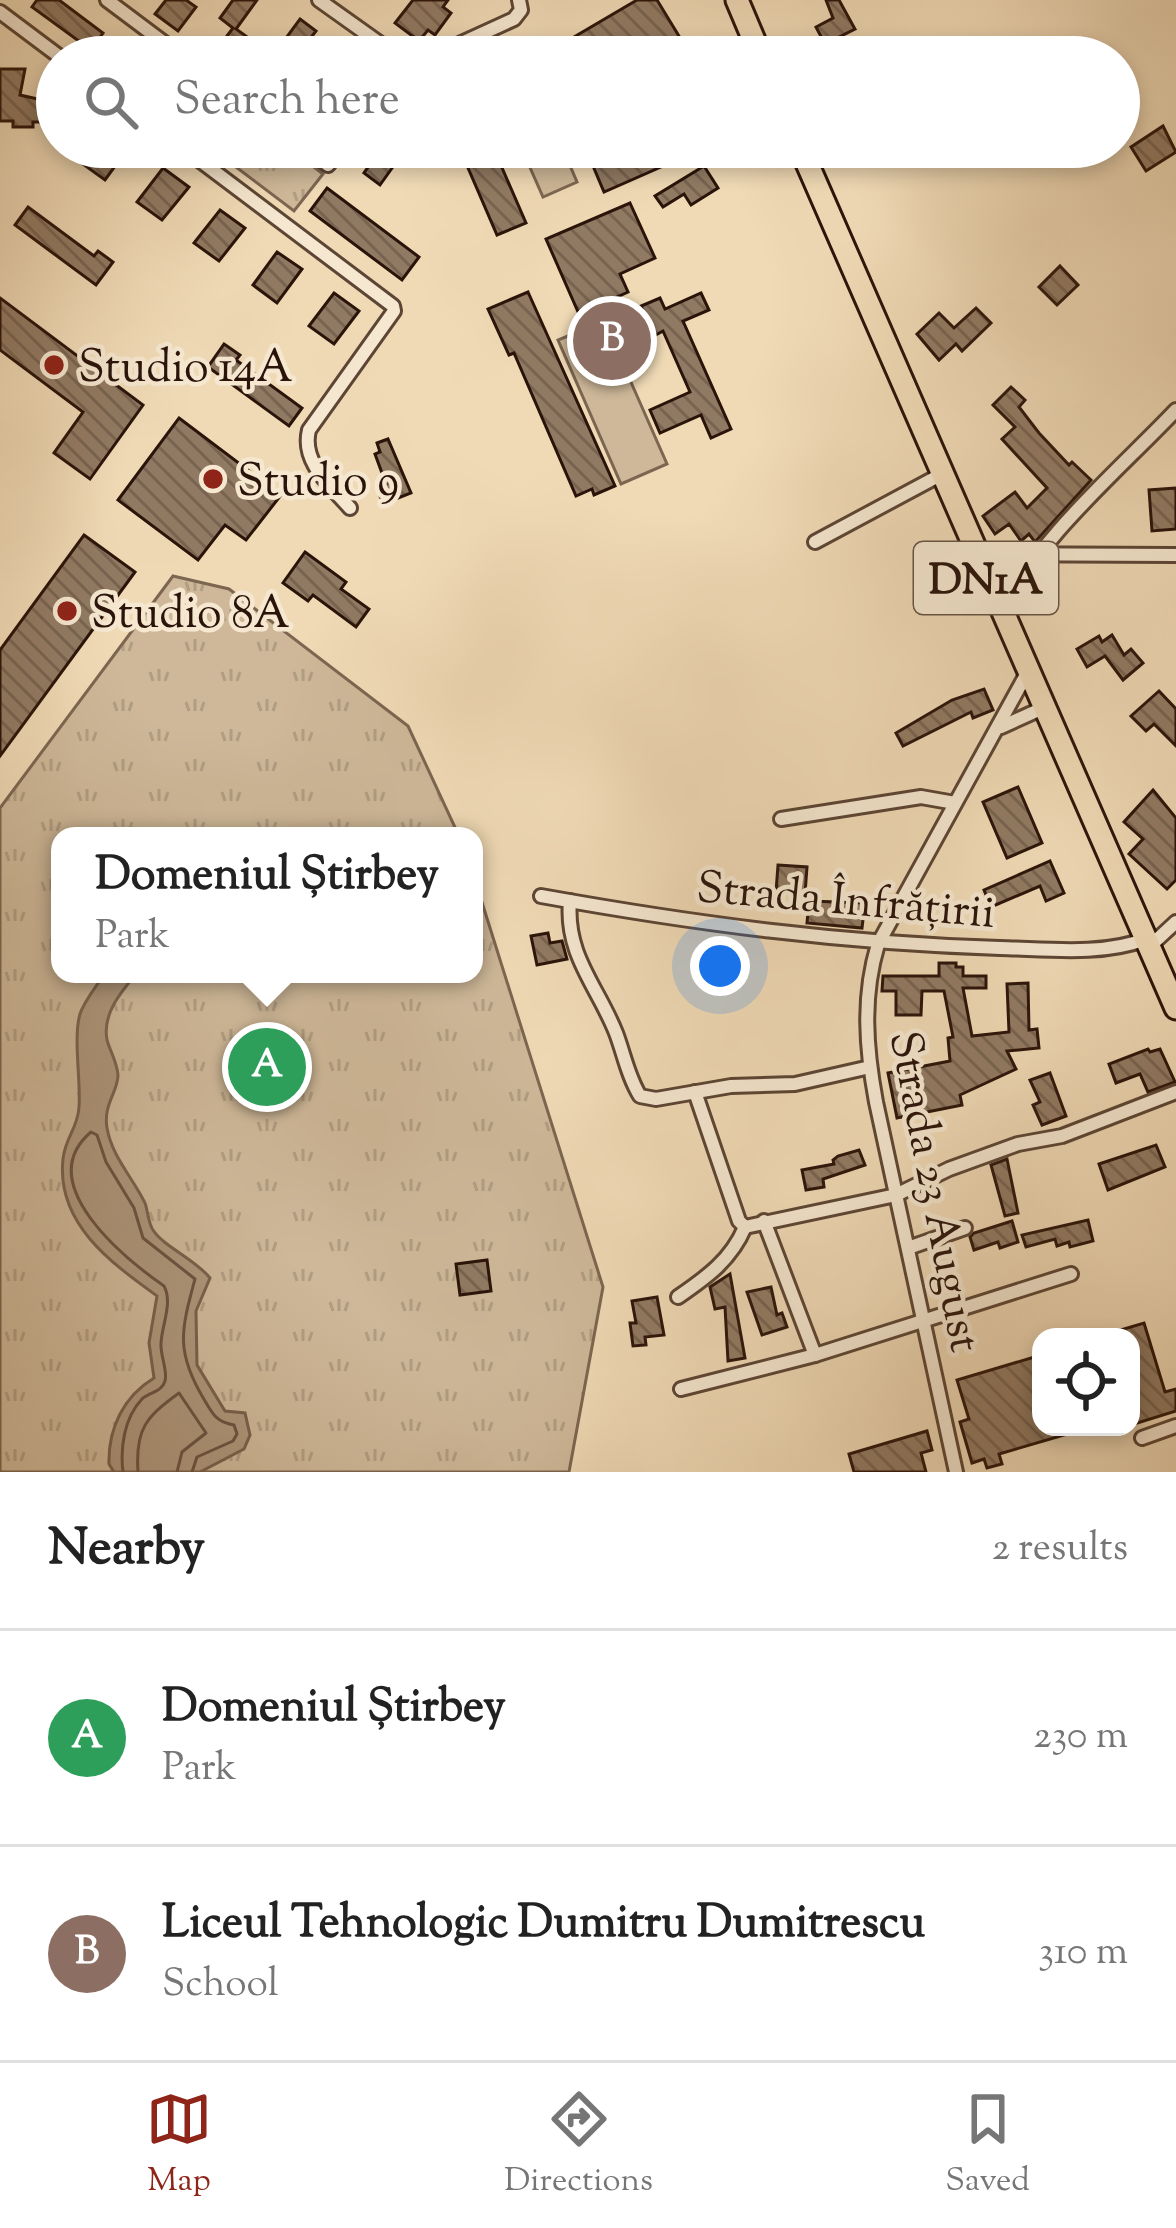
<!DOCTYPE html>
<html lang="en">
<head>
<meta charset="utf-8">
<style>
  :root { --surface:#fff; --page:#f2f2f2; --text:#222; --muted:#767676; --line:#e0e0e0; --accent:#8f2418 }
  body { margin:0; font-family:"Sorts Mill Goudy",serif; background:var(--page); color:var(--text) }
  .controls { position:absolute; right:36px; bottom:36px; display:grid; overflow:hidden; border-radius:24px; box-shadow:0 6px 18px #0003 }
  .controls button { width:108px; height:108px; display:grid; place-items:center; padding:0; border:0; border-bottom:3px solid var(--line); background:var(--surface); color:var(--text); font:60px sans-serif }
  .you { position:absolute; left:720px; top:966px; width:42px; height:42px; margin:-30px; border:9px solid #fff; border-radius:50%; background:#1a73e8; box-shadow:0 0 0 18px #1a73e833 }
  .badge { display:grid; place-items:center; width:78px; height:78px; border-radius:50%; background:var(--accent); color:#fff; font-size:39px; font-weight:700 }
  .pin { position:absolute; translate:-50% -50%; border:6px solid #fff; box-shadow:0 3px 12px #0006 }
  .popup { position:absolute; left:51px; top:827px; width:432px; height:156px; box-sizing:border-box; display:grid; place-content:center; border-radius:24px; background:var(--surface); filter:drop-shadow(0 3px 9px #0005); font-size:39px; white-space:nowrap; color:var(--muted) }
  .popup b { font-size:45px; color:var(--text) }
  .popup::after { content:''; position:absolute; left:50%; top:100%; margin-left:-24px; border:24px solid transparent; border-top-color:var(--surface) }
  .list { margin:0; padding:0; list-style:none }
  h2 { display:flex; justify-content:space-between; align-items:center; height:156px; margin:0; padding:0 48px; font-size:51px }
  h2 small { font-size:39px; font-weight:400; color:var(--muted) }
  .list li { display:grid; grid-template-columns:78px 1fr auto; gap:36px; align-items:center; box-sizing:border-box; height:216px; padding:0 48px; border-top:3px solid var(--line) }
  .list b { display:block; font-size:45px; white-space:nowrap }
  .list p { margin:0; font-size:39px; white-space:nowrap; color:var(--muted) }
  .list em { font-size:39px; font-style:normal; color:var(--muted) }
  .icon { flex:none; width:66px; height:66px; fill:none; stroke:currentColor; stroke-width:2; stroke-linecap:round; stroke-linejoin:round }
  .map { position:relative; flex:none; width:1176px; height:1472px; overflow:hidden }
  .search { position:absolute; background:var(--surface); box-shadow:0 6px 18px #0003; left:36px; right:36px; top:36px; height:132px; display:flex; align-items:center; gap:30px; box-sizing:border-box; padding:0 42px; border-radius:66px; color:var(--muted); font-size:45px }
  .sheet { height:588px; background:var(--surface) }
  nav { display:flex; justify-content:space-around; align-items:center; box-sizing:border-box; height:168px; border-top:3px solid var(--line); background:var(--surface); font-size:33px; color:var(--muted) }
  nav a { display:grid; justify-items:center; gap:6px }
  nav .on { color:var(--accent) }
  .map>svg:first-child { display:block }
  .grass { fill:url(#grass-tufts); stroke:#7c6651; stroke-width:3 }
  .pitch { fill:#ceb899; stroke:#7c6651; stroke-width:3 }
  .water { fill:#ad967b; stroke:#79624d; stroke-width:3 }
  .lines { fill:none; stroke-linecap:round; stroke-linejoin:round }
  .shore { stroke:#6c5442; stroke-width:3 }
  .building { fill:url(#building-back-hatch); stroke:#2a1309; stroke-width:3 }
  .street-casing { stroke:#5c4534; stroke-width:18 }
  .primary-casing { stroke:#2a1309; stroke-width:27 }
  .street { stroke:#f5e7d0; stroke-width:12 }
  .primary { stroke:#f0dab6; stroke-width:21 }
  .poi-dot { fill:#8f2418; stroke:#f5e7d0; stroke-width:4.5 }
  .labels { text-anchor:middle; stroke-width:9; stroke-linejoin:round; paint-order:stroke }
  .shield { fill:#f5e7d0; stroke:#675345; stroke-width:3 }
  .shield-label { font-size:42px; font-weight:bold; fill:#2a1309 }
  .poi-label { font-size:45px; fill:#2a1309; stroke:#f5e7d0; text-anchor:start }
  .street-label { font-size:45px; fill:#2a1309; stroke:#f5e7d0 }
</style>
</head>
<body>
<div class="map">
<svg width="1176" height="1472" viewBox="0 0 1176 1472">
  <defs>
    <pattern id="grass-tufts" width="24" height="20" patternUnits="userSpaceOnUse" patternTransform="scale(3)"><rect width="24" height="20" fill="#ceb899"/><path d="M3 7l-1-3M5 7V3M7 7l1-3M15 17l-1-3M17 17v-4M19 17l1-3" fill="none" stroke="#b19d82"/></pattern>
    <pattern id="building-back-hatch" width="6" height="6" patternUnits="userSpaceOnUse" patternTransform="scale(3)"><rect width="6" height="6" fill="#917a63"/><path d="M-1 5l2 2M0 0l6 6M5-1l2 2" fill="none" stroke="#776350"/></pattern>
  </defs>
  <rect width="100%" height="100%" fill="#f0dab6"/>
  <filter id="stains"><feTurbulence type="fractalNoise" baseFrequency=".00167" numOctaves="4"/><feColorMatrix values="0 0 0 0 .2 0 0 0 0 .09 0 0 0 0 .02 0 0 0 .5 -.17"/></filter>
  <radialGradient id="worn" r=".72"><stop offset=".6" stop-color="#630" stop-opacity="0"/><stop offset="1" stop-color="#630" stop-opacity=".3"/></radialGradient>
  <g class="grass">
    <path d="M232 147H288L323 174 294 211 224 158Z"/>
    <path d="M173 576 229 589 408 726 459 836H60V974H474V877L603 1287 569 1472H0V808Z"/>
  </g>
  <g class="pitch">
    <path d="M521 147H562L577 182 543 197Z"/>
    <path d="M604 321 667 464 621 484 558 340Z"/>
  </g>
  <path class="water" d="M104 974H136C121 992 102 1014 107 1040 110 1051 117 1062 118 1075 118 1092 103 1104 107 1128 112 1157 133 1178 145 1203 148 1211 148 1223 153 1230 164 1247 195 1259 210 1278L196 1311 197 1365 225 1411 245 1413 250 1435 244 1449 200 1472H114L109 1464C108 1428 124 1396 154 1378L149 1343 157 1296C110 1262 56 1223 63 1159 65 1138 78 1128 79 1107 81 1081 73 1038 80 1014 84 1001 97 986 104 974Z"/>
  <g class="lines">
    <g class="shore">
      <path d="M123 1472C120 1448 124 1418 142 1399 150 1392 162 1392 165 1381 168 1371 160 1355 161 1343 162 1324 173 1303 164 1286 124 1258 31 1183 91 1132L97 1135 106 1162 134 1208 143 1238 195 1279C181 1331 175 1352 205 1401 213 1415 217 1422 234 1425L237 1434 233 1441 197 1457 192 1472"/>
      <path d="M138 1472C135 1429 146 1417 179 1393L206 1433 182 1452 177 1472"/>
    </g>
  </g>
  <g class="building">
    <path d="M37 0H59L103 33 91 50 32 7Z"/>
    <path d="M166 0H186L196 7 178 31 155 14Z"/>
    <path d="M233 0H257L236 29 250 39 237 57H211L233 28 220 18Z"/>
    <path d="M413 0H448L443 7 451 13 435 35 428 30 419 41 395 23Z"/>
    <path d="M637 0H657L685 46 666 57H586L574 37Z"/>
    <path d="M826 0H839L855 29 825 44 816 27 833 18Z"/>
    <path d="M300 19 316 31 296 57H272Z"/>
    <path d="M0 69H25L20 95 42 100V122H33V127H13V121H0Z"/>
    <path d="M1163 126 1176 152 1146 171 1131 147Z"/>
    <path d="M90 147H129L105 180 80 162Z"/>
    <path d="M382 147H407L380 185 364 173Z"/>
    <path d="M459 147H493L526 223 497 235Z"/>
    <path d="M605 147H665L670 163 604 192 588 154Z"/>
    <path d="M704 166 718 188 691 205 684 194 663 207 655 196Z"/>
    <path d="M163 168 189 187 162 220 137 202Z"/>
    <path d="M327 188 419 257 402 280 310 211Z"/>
    <path d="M630 203 655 258 620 274 628 292 579 314 546 239Z"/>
    <path d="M28 207 94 256 98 251 113 262 96 285 15 225Z"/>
    <path d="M220 210 245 228 219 261 194 243Z"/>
    <path d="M277 252 302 269 277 303 253 285Z"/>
    <path d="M1060 266 1078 285 1057 305 1039 287Z"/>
    <path d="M528 292 615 486 594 495 592 489 576 496 514 353 509 355 488 309Z"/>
    <path d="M334 293 359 311 334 344 309 326Z"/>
    <path d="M701 293 709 310 683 321 731 429 711 438 701 415 660 433 650 410 690 392 663 331 654 336 641 306 660 298 665 309Z"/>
    <path d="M0 298 143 405 90 479 54 453 83 412 0 350Z"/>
    <path d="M976 308 991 323 962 351 956 344 939 360 917 334 939 313 954 328Z"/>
    <path d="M224 344 240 355 236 360 302 408 289 426 208 367Z"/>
    <path d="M1011 387 1025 400 1019 407 1039 433 1069 465 1072 462 1091 480 1035 542 1029 534 1021 541 1009 524 995 534 983 516 1015 492 1027 508 1047 488 1002 439 1015 427 993 405Z"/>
    <path d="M179 418 281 495 246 540 225 525 198 560 118 500Z"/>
    <path d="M388 439 411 493 383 504 377 488 386 484 375 454 380 452 377 443Z"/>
    <path d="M1176 488V529L1152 531 1149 490Z"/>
    <path d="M84 535 135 572 0 756V650Z"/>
    <path d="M305 552 346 582 341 589 369 609 356 627 313 595 308 601 283 583Z"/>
    <path d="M1112 635 1124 655 1131 649 1143 663 1123 680 1105 656 1087 667 1077 649 1099 636 1102 642Z"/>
    <path d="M984 689 993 710 973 718 971 712 903 746 896 733 952 700Z"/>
    <path d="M1159 691 1176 709V746L1154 724 1146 731 1131 716Z"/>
    <path d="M1018 787 1042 843 1007 858 983 802Z"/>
    <path d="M1153 790 1176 818V880L1167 889 1129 854 1143 839 1124 822Z"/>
    <path d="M1050 861 1064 893 1046 901 1040 886 991 907 984 890Z"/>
    <path d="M778 865 807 867 805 894 776 892Z"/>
    <path d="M809 901 865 903 862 928 807 923Z"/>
    <path d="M548 933 550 943 562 941 567 959 537 965 531 936Z"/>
    <path d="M939 963H956V967H963V976H986V988H963L972 1036 1009 1032 1007 984 1028 983 1029 1030 1037 1029 1039 1048 1007 1051 1016 1069 960 1095 962 1105 897 1118 888 1073 950 1061 948 1038 953 1037 944 991H922L921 1015H896V991H882L883 976H939Z"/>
    <path d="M1148 1049 1150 1052 1160 1049 1175 1082 1148 1092 1140 1074 1116 1083 1109 1064Z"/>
    <path d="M1050 1073 1066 1116 1042 1125 1033 1105 1040 1102 1030 1080Z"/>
    <path d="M1156 1145 1165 1167 1108 1190 1099 1164Z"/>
    <path d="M859 1150 865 1165 823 1179 824 1187 806 1190 802 1170 834 1164 833 1160 838 1156Z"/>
    <path d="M1007 1159 1018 1213 1005 1216 991 1165Z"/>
    <path d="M1088 1220 1093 1241 1070 1247 1069 1242 1057 1246 1055 1239 1026 1247 1022 1235Z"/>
    <path d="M1012 1221 1018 1242 1000 1248 998 1242 974 1250 970 1237 974 1233Z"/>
    <path d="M487 1260 491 1291 460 1295 456 1264Z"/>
    <path d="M730 1274 745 1358 728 1361 725 1307 715 1309 710 1287Z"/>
    <path d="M771 1287 777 1315 782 1313 787 1327 762 1335 747 1292Z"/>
    <path d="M657 1297 664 1335 645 1337 646 1345 633 1346 630 1323H636L632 1301Z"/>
    <path d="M1144 1323 1165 1392 1176 1389V1411L1131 1425V1337L1107 1334Z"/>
    <path d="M1041 1355V1427L1081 1430 999 1454 1002 1464 987 1468 984 1459 972 1463 960 1422 969 1419 957 1380Z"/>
    <path d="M927 1431 932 1450 921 1453 926 1472H854L849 1454Z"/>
  </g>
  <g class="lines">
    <g class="street-casing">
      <g id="street">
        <path d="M107 0 183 57"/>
        <path d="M319 0 399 57"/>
        <path d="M0 12 60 57"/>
        <path d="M431 57 514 19 521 10 519 0"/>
        <path d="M182 147 393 306 394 311 309 430C301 462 330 485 350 508"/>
        <path d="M304 147 328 165 342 147"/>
        <path d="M815 542 942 474"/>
        <path d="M978 554 1176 555"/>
        <path d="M1001 613C1041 535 1116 473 1176 410"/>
        <path d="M1001 727 1043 708"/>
        <path d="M781 819 921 797 955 803"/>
        <path d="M541 896C697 924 841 943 1000 948 1047 949 1101 956 1146 939"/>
        <path d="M570 901C565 955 598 987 616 1033 624 1054 628 1077 640 1096L656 1099 731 1086 795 1084 870 1067"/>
        <path d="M1149 947 1176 922"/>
        <path d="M695 1092 739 1221 745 1227 896 1195 949 1169 1018 1144 1062 1136 1176 1092"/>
        <path d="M764 1221 815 1355"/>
        <path d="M908 1248 965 1228"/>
        <path d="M678 1297C707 1277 731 1260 745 1227"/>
        <path d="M681 1389 815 1355 1071 1274"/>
        <path d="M1142 1438 1176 1426"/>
        <path d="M956 1472 876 1102C866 1048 862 997 878 944L1027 673"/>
      </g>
    </g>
    <g class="primary-casing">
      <g id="primary">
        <path d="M737 0 761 57"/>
        <path d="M800 147 1176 1008"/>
      </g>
    </g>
    <use href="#street" class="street"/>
    <use href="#primary" class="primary"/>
  </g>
  <g class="poi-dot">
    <circle cx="54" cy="365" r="12"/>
    <circle cx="213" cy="479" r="12"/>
    <circle cx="67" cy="611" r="12"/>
  </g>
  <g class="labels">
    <rect class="shield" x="914" y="542" width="144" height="72" rx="9"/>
    <g class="shield-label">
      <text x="986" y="593">DN1A</text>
    </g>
    <g class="poi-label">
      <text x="78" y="381">Studio 14A</text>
      <text x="237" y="495">Studio 9</text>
      <text x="91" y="627">Studio 8A</text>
    </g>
    <g class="street-label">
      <text transform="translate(846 898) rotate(5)" y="16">Strada Înfrățirii</text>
      <text transform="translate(937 1191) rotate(79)" y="16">Strada 23 August</text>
    </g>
  </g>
  <rect width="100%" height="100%" filter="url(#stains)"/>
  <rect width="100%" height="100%" fill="url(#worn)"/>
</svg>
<div class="controls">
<button><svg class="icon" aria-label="locate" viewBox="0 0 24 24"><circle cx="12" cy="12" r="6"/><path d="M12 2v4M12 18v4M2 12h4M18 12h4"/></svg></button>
</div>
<div class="you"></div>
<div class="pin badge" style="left:267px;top:1067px;background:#2e9e5b">A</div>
<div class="popup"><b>Domeniul Știrbey</b>Park</div>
<div class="pin badge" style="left:612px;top:341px;background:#8d6e63">B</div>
<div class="search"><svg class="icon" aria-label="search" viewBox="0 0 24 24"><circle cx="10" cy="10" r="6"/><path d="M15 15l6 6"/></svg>Search here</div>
</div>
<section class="sheet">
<h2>Nearby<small>2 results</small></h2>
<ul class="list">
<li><span class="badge" style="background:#2e9e5b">A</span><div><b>Domeniul Știrbey</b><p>Park</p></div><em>230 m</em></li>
<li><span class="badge" style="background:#8d6e63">B</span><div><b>Liceul Tehnologic Dumitru Dumitrescu</b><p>School</p></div><em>310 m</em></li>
</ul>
</section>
<nav>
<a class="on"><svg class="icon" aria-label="map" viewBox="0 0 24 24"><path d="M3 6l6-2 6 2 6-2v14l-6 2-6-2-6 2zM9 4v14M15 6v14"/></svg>Map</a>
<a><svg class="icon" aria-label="directions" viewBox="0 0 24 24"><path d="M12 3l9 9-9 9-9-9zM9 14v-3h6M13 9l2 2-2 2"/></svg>Directions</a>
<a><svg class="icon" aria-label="saved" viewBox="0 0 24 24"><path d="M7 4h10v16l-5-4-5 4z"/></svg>Saved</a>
</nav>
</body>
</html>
